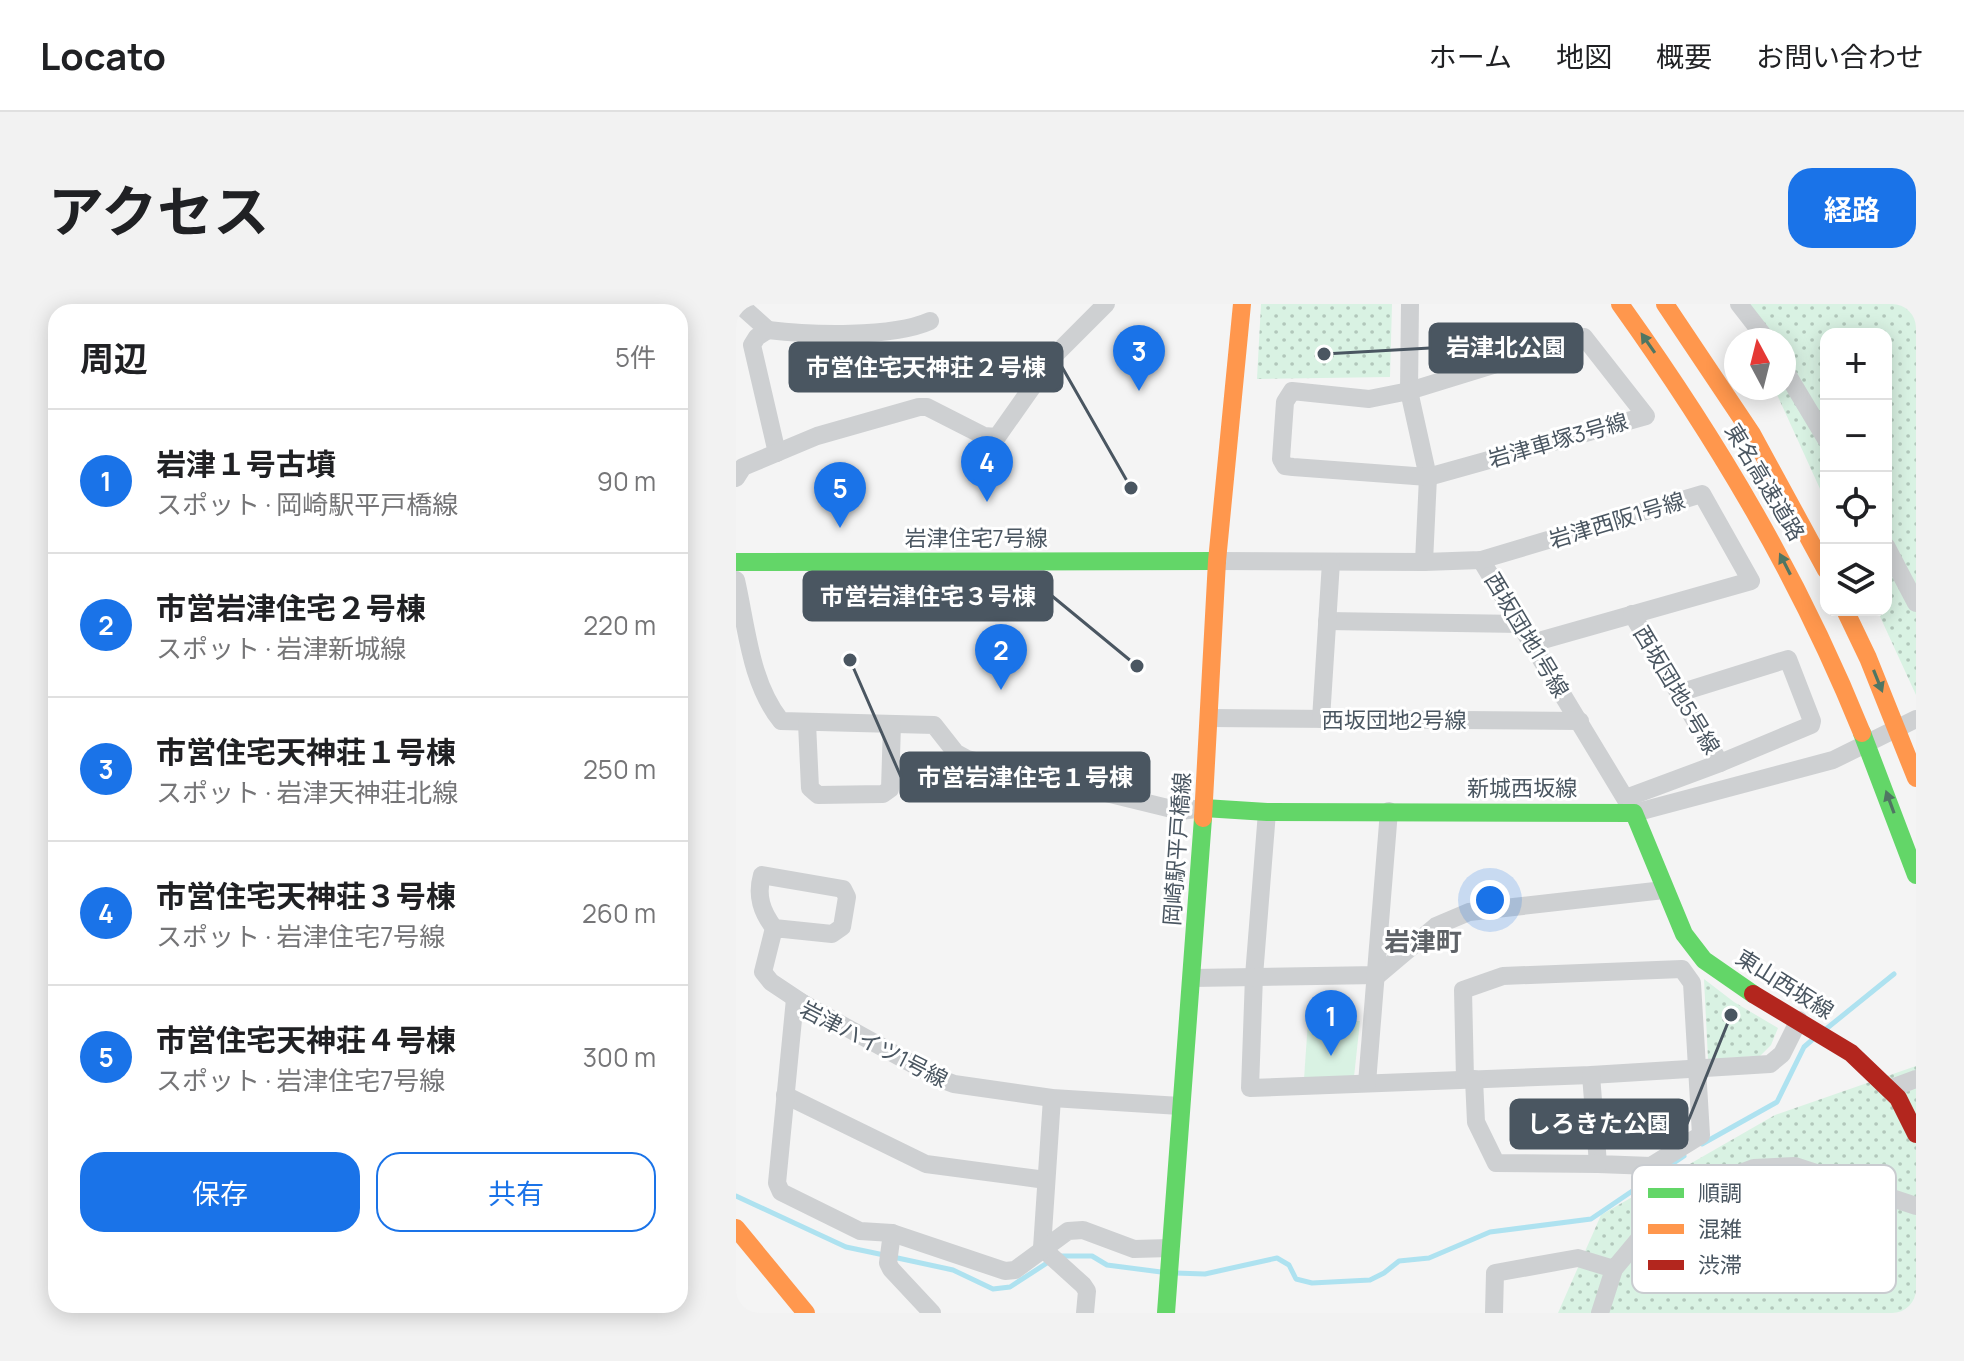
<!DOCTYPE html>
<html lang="ja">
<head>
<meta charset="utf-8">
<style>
  :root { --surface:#fff; --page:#f2f2f2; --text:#202124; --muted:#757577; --line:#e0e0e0; --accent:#1a73e8 }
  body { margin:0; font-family:Manrope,"Noto Sans JP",sans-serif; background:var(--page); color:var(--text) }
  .controls { position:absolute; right:24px; top:24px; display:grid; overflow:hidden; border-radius:16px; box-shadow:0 4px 20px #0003 }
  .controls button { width:72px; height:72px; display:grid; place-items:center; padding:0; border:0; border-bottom:2px solid var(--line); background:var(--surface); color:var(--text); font:40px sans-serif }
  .compass { position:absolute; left:988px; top:24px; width:72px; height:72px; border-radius:50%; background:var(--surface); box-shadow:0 4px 20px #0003; rotate:353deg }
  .you { position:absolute; left:754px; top:596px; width:28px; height:28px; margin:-20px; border:6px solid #fff; border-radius:50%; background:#1a73e8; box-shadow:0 0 0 12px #1a73e833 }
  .badge { display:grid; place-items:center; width:52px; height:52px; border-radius:50%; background:var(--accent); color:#fff; font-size:26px; font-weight:700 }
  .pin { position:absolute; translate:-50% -66px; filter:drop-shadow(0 2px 4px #0008) }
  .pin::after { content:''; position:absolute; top:42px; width:28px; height:24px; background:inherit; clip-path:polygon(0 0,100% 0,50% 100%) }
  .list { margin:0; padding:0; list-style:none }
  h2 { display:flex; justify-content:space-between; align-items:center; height:104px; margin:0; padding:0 32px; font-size:34px }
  h2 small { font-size:26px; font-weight:400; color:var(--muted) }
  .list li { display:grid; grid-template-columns:52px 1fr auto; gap:24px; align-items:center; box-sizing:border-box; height:144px; padding:0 32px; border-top:2px solid var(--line) }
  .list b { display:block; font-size:30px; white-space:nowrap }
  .list p { margin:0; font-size:26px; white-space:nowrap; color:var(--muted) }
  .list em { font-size:26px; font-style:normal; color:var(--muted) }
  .actions { display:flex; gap:16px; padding:24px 32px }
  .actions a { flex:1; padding:18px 0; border:2px solid var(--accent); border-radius:24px; text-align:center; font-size:28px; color:var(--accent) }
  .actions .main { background:var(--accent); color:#fff }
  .icon { flex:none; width:44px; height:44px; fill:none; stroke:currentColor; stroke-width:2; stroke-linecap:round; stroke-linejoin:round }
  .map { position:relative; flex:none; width:1180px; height:1009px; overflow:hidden; border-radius:24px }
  header { display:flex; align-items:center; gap:48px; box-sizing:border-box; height:112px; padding:0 40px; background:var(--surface); border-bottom:2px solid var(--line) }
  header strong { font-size:38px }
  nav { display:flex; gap:44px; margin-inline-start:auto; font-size:28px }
  .intro { display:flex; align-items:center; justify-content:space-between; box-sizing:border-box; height:192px; padding:0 48px }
  h1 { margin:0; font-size:56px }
  .button { padding:20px 36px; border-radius:24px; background:var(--accent); color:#fff; font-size:28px; font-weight:700 }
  main { display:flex; gap:48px; padding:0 48px }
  aside { flex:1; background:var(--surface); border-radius:24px; box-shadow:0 4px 20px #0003 }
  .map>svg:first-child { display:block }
  .grass { fill:#d9f2e3 }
  .park { fill:url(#park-dots) }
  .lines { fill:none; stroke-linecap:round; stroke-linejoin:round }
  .stream { stroke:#aee2f0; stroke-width:5 }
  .street { stroke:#ced0d2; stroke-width:18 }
  .fast { stroke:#63d668; stroke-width:18 }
  .slow { stroke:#ff974d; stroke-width:18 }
  .jam { stroke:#b3261e; stroke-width:18 }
  .oneway { fill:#507663 }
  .labels { text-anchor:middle; stroke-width:6; stroke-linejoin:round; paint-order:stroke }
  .street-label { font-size:22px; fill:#4a5661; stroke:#fff }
  .quarter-label { font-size:26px; font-weight:bold; fill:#5f6368; stroke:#fff }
  .key { fill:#fff; stroke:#c9ccd0; stroke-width:2 }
  .key-label { font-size:22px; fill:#4a5661 }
  .leader { fill:none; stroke:#4a5661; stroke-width:3 }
  .callout-dot { fill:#4a5661; stroke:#fff; stroke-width:3 }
  .callout { fill:#4a5661; stroke:#4a5661; stroke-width:3 }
  .callout-label { font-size:24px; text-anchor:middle; font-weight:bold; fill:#fff }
</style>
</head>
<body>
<header>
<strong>Locato</strong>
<nav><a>ホーム</a><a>地図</a><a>概要</a><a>お問い合わせ</a></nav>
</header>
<div class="intro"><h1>アクセス</h1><a class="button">経路</a></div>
<main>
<aside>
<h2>周辺<small>5件</small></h2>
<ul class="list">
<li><span class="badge">1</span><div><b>岩津１号古墳</b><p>スポット · 岡崎駅平戸橋線</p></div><em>90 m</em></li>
<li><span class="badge">2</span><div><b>市営岩津住宅２号棟</b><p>スポット · 岩津新城線</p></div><em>220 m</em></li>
<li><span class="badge">3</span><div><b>市営住宅天神荘１号棟</b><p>スポット · 岩津天神荘北線</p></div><em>250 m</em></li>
<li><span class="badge">4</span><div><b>市営住宅天神荘３号棟</b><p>スポット · 岩津住宅7号線</p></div><em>260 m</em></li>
<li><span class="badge">5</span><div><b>市営住宅天神荘４号棟</b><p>スポット · 岩津住宅7号線</p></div><em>300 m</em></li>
</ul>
<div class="actions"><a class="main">保存</a><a>共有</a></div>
</aside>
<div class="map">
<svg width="1180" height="1009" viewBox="0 0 1180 1009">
  <defs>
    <pattern id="park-dots" width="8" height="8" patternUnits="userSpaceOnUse" patternTransform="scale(2)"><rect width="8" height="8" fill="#d9f2e3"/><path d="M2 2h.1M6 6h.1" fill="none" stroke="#b2c7bb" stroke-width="1.8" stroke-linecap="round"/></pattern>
  </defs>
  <rect width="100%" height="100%" fill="#f4f4f4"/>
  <path class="grass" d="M572 717H624L618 773 568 775Z"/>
  <g class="park">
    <path d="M525 0H656L654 73 521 75Z"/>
    <path d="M1001 0H1180V391L1141 306H1150V30H1090V198L1038 84H1048V36H1017Z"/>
    <path d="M968 675 998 698 1042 724 1035 741 1024 752 972 755Z"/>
    <path d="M1180 762V1009H822L865 911 1039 811Z"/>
  </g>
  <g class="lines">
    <g class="stream">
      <path d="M1090 725 1158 670"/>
      <path d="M966 840 1041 798 1068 743 1076 736"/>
      <path d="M0 892 110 943 148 951"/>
      <path d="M322 952H356L371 961 425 968"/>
      <path d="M157 953 217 966 257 985 274 983 314 957"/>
      <path d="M439 969 469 970 541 954 553 961 560 975 576 979 634 976 648 969 663 957 693 954 754 928 855 915 948 852"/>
    </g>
    <g class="street">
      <path d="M3 0 32 26 21 33 16 41 41 149"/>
      <path d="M674 0 673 87 692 173 688 258"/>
      <path d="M1003 0 1031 36"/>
      <path d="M32 26C74 31 156 34 194 17"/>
      <path d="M848 33 910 112 692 173 557 163 549 162 545 155 549 98 556 87 633 95 673 87Z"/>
      <path d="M1048 65 1090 135"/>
      <path d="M0 174 7 163 81 132 183 103H191L248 132 261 133 318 52 370 0"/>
      <path d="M1150 242 1180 299"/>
      <path d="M745 256 898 509 1097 456 1180 415"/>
      <path d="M481 257 688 258 745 256 966 190 1015 277 796 339"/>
      <path d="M0 276C11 324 14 378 45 417L198 421 220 449 231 455 444 507 468 504"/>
      <path d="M591 317 785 320"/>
      <path d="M943 389 1052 355 1076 417 1075 421 984 459"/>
      <path d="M473 414 844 417"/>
      <path d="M585 415 595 258"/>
      <path d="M71 419 74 484 82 491 147 490 154 485 156 420"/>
      <path d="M890 494 984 459 896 310"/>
      <path d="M531 508 518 672 514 784 855 771 1034 760 1046 750 1063 716"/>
      <path d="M38 624 96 630 106 623 111 593 107 585 26 571C20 592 26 608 38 624L27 668 35 678 68 700"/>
      <path d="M456 674 642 671 700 622 733 608 928 586"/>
      <path d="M729 775 727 686 767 672 946 665 956 679 965 831 915 862 862 860 855 771"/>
      <path d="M738 775 740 818 760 859 862 860"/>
      <path d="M631 779 653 507"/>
      <path d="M1153 785 1180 775"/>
      <path d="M49 791 190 860 310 876"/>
      <path d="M156 929 152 959 155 965 196 1009"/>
      <path d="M306 944 316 794"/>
      <path d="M306 944 347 981 351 987 349 1009"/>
      <path d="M434 944 398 945 347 926 332 927 279 966 269 967 156 929 124 927 45 888 41 879 59 695 202 774 218 780 316 794 444 802"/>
      <path d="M758 1009 759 969 842 954 878 965"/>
      <path d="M864 1009 878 965 908 929 978 879 1018 864 1059 862 1180 902"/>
    </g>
    <g class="fast">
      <path d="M0 258 481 257"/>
      <path d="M1126 429 1180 571"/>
      <path d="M468 504 531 508 898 509 948 630 968 656 1017 690"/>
      <path d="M430 1009 467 514"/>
    </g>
    <g class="slow">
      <path d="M884 0C982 137 1063 273 1126 429"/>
      <path d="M929 0 1016 130 1090 266"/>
      <path d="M1109 306 1132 354 1180 474"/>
      <path d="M467 514 481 257 506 0"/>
      <path d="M0 924 70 1009"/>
    </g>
    <path class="jam" d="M1017 690 1115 749 1162 794 1180 830"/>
  </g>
  <defs><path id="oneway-solid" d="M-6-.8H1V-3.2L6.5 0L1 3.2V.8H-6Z" transform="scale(2)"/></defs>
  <g class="oneway">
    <use href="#oneway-solid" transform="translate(912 39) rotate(-125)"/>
    <use href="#oneway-solid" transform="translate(1049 260) rotate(-117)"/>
    <use href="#oneway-solid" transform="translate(1142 377) rotate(68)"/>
    <use href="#oneway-solid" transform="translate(1154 498) rotate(-110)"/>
  </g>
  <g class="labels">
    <g class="street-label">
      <text transform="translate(822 136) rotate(-16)" y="8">岩津車塚3号線</text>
      <text transform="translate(1029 178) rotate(59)" y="8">東名高速道路</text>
      <text transform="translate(881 216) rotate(-17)" y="8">岩津西阪1号線</text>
      <text x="240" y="242">岩津住宅7号線</text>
      <text transform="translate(791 331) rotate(59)" y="8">西坂団地1号線</text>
      <text transform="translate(941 386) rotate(59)" y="8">西坂団地5号線</text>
      <text x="658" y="424">西坂団地2号線</text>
      <text x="786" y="492">新城西坂線</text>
      <text transform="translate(441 545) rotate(-86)" y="8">岡崎駅平戸橋線</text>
      <text transform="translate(1049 680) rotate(32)" y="8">東山西坂線</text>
      <text transform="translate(138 740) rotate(27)" y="8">岩津ハイツ1号線</text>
    </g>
    <g class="quarter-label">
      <text x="687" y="647">岩津町</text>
    </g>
  </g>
  <rect x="896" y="861" width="264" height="128" rx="12" class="key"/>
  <rect x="912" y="884" width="36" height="10" fill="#63d668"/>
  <rect x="912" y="920" width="36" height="10" fill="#ff974d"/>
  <rect x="912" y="956" width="36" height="10" fill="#b3261e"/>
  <g class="key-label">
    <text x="962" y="897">順調</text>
    <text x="962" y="933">混雑</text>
    <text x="962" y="969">渋滞</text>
  </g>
  <path class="leader" d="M588 50L694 44M395 184L326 63M401 362L316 292M114 356L165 473M995 711L951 820"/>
  <g class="callout-dot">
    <circle cx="588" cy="50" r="8"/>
    <circle cx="395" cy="184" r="8"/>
    <circle cx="401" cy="362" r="8"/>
    <circle cx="114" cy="356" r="8"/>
    <circle cx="995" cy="711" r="8"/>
  </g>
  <g class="callout">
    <rect x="694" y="20" width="152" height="48" rx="8"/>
    <rect x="54" y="39" width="272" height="48" rx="8"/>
    <rect x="68" y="268" width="248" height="48" rx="8"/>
    <rect x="165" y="449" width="248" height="48" rx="8"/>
    <rect x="775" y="796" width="176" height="48" rx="8"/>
  </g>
  <g class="callout-label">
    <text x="770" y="52">岩津北公園</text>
    <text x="190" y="72">市営住宅天神荘２号棟</text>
    <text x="192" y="301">市営岩津住宅３号棟</text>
    <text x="289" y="482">市営岩津住宅１号棟</text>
    <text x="863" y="828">しろきた公園</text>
  </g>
</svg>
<div class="controls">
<button>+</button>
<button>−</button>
<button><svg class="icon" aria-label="locate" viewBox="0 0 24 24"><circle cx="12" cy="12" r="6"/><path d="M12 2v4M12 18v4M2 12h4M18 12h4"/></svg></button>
<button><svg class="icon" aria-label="layers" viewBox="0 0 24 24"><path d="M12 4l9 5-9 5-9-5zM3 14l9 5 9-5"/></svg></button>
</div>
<svg class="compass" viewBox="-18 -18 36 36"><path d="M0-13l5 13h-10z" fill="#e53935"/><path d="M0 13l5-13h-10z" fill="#757577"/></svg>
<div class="you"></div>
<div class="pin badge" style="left:595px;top:752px">1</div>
<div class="pin badge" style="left:265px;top:386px">2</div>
<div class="pin badge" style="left:403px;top:87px">3</div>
<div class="pin badge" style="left:251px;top:198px">4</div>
<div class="pin badge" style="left:104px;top:224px">5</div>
</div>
</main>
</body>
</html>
